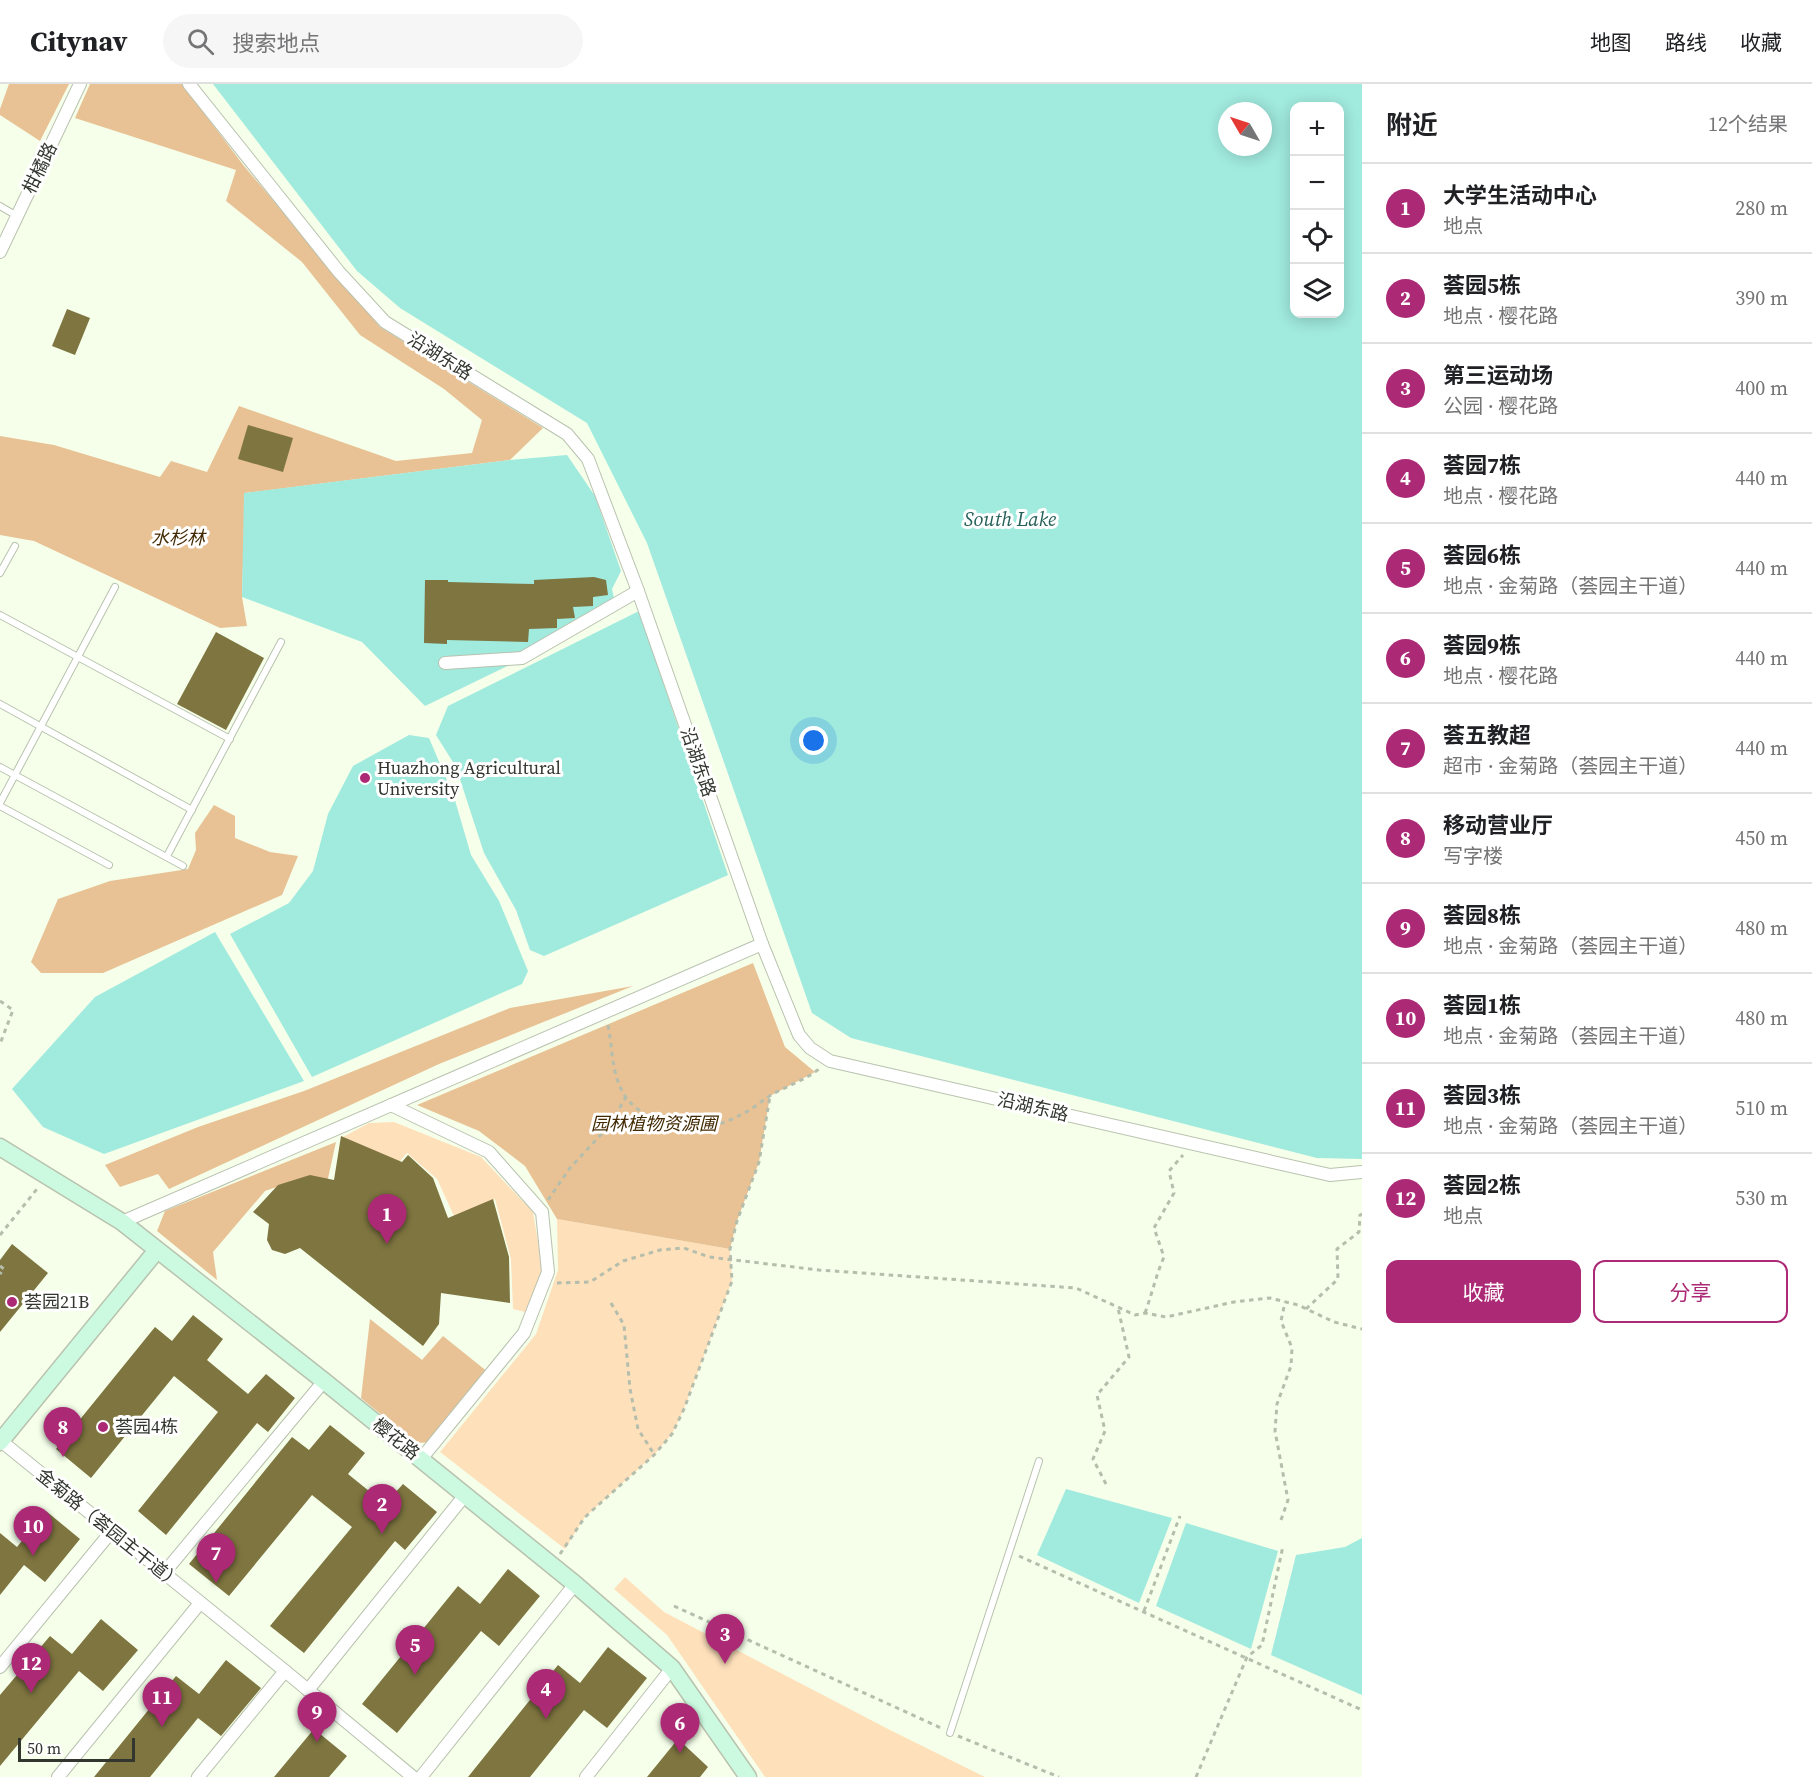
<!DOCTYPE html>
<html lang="zh">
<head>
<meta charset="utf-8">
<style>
  :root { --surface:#fff; --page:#f6f6f6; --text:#202124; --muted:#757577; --line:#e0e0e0; --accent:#ab2975 }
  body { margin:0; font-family:"Source Serif 4","Noto Sans SC",serif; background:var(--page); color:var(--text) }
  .controls { position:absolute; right:18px; top:18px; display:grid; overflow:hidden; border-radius:12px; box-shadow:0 3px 15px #0003 }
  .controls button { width:54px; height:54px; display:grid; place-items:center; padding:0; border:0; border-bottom:2px solid var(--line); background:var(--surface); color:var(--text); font:30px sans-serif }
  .compass { position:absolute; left:1218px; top:18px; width:54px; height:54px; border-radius:50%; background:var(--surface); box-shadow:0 3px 15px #0003; rotate:309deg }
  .scale { position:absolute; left:18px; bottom:15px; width:117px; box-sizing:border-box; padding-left:6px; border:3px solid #32362e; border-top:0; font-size:16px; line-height:21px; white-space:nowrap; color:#32362e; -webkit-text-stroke:4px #fff; paint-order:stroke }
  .you { position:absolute; left:814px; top:657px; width:21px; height:21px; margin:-15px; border:4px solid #fff; border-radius:50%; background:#1a73e8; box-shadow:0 0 0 9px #1a73e833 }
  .badge { display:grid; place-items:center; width:39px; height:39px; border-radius:50%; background:var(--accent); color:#fff; font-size:20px; font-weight:700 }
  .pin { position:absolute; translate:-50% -50px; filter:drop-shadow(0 2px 3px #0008) }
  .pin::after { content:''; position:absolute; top:32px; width:21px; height:18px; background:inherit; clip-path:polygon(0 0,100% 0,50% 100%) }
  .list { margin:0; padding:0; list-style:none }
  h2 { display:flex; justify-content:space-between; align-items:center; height:78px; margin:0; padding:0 24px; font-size:26px }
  h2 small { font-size:20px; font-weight:400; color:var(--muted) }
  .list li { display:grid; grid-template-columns:39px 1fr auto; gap:18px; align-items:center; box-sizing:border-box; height:90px; padding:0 24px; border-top:2px solid var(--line) }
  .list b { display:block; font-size:22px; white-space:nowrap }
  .list p { margin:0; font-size:20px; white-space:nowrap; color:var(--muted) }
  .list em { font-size:20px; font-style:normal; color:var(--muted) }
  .actions { display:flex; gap:12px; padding:18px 24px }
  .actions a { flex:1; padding:14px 0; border:2px solid var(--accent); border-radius:12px; text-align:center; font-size:21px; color:var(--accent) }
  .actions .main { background:var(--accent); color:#fff }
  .icon { flex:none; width:33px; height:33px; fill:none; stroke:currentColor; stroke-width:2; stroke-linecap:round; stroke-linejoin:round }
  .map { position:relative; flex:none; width:1362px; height:1693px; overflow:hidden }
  header { display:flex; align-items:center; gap:36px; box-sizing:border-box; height:84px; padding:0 30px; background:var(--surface); border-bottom:2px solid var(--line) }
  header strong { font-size:28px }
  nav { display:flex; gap:33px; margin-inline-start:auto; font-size:21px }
  .search { width:420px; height:54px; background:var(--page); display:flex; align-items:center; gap:15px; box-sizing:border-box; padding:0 21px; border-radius:33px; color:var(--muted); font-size:22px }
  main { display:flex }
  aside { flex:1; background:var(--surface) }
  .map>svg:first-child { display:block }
  .green { fill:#fee0bb }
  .forest { fill:#e8c294 }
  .water { fill:#a1eade; fill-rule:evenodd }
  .building { fill:#7e7540 }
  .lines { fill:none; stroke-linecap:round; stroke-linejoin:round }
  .lane-casing { stroke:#b9c2af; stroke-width:8 }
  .street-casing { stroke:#b9c2af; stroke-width:14 }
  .secondary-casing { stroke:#b9c2af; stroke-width:19 }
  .path { stroke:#b5bdac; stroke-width:3; stroke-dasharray:4.5 4.5; stroke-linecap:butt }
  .lane { stroke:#fff; stroke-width:6 }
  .street { stroke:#fff; stroke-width:12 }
  .secondary { stroke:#ccfae0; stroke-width:16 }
  .poi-dot { fill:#ab2975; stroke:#fff; stroke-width:2 }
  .labels { text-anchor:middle; stroke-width:6; stroke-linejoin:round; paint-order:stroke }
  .street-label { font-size:18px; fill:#32362e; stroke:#fff }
  .park-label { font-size:18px; font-style:italic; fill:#422902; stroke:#fff }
  .poi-label { font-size:18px; fill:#32362e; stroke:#fff; text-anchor:start }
  .water-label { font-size:20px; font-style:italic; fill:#256058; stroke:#fff }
</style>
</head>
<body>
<header>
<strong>Citynav</strong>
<div class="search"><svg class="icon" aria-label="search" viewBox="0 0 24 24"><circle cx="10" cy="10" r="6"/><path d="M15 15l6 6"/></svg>搜索地点</div>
<nav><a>地图</a><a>路线</a><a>收藏</a></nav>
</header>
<main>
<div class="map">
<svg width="1362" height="1693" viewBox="0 0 1362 1693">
  <rect width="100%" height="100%" fill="#f5ffea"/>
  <g class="green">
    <path d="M394 1038 481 1073 533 1128 543 1188 529 1229 513 1225 511 1175 495 1115 454 1132 437 1095 407 1069 399 1078 343 1053 369 1039Z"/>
    <path d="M557 1135 730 1165 732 1197 684 1325 672 1350 654 1371 585 1433 565 1465 440 1368 536 1250 558 1186Z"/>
    <path d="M625 1493 664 1528 890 1646 985 1693H765L667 1551 614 1505Z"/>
  </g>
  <g class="forest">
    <path d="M9 0H69L40 57 0 31V25Z"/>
    <path d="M90 0H182L244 82 380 243 543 344 510 376 245 409 242 513 247 542 220 544 34 457 0 451V352L54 361 160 393 171 377 207 388 239 322 396 377 472 369 482 336 444 305 360 251 302 178 226 117 236 86 75 34Z"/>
    <path d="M214 721 235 732V754L270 768 298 772 282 811 103 889H41L31 878 58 815 110 797 188 785 196 766 195 749Z"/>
    <path d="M753 879 785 963 815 988 770 1012 759 1078 737 1137 730 1165 557 1135 525 1082 479 1047 417 1021Z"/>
    <path d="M633 902 439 980 169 1105 158 1090 120 1103 105 1081 198 1043 304 1007 510 924Z"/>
    <path d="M336 1058 327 1099 303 1094 265 1107 213 1168 217 1196 157 1147 165 1127Z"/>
    <path d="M370 1235 422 1276 443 1252 489 1289 434 1358 416 1359 361 1314Z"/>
  </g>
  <g class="water">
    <path d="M213 0H1362V1075L1317 1074 851 954 812 929 647 459 587 339 400 224 357 187ZM1294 22H1340V230H1294ZM1227 27H1263V63H1227Z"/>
    <path d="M567 371 595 412 621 487 612 505 616 524 522 575 425 622 362 558 242 513 244 409 510 376Z"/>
    <path d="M639 527 728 791 544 872 530 866 516 826 484 769 456 683 436 651 448 622Z"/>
    <path d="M409 651 429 654 454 713 471 771 499 817 528 887 522 900 312 993 230 850 289 819 313 787 328 730 353 682Z"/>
    <path d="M215 848 304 997 104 1070 43 1043 12 1005 95 913Z"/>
    <path d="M1066 1405 1172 1434 1139 1519 1037 1471Z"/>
    <path d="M1186 1439 1278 1467 1251 1565 1156 1522Z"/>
    <path d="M1362 1454V1611L1271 1571 1296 1471 1345 1463Z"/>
  </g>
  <g class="building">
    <path d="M67 225 90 234 75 271 52 262Z"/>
    <path d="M248 341 293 354 283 388 238 375Z"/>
    <path d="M594 493 606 496 608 511 593 513V522L573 523 575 534 557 535V544L529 545 528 558 447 556V560L424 559 425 496H448V498L534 500V496Z"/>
    <path d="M216 548 264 574 226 646 177 620Z"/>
    <path d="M341 1052 402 1078 408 1071 433 1094 448 1134 493 1115 509 1173 510 1219 441 1209 439 1240 423 1262 300 1164 285 1170 272 1166 267 1156 269 1140 253 1128 278 1101 310 1091 334 1096Z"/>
    <path d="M12 1160 48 1189 0 1248V1176Z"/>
    <path d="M193 1231 223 1255 207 1276 248 1310 266 1290 295 1314 268 1348 257 1339 166 1451 138 1427 218 1328 174 1292 91 1394 56 1365 155 1243 172 1257Z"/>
    <path d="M330 1341 365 1369 348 1390 385 1420 403 1400 437 1428 405 1466 395 1457 304 1569 270 1542 352 1443 312 1411 229 1512 189 1480 292 1353 309 1366Z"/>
    <path d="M46 1427 80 1455 45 1498 24 1481 0 1511V1449L17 1463Z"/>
    <path d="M508 1485 540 1512 499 1562 481 1547 397 1649 362 1620 458 1502 480 1520Z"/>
    <path d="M101 1535 138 1566 103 1607 79 1587 0 1682V1611L50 1552 72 1570Z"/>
    <path d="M608 1563 647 1594 607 1644 584 1626 530 1693H468L558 1581 580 1599Z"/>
    <path d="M226 1576 261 1604 221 1652 198 1634 150 1693H94L176 1592 199 1610Z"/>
    <path d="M314 1645 347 1672 329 1693H274Z"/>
    <path d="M678 1655 708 1683 700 1693H647Z"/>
  </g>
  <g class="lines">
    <g class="lane-casing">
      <g id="lane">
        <path d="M0 122 17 132"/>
        <path d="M0 489 15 462"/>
        <path d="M0 531 230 655"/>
        <path d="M0 620 192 726"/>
        <path d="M0 683 183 782"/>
        <path d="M0 719 115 503"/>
        <path d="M0 722 109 781"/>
        <path d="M167 772 281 558"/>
        <path d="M950 1649 1039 1377"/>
      </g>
    </g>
    <g class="street-casing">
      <g id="street">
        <path d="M189 0 339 188 385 238 567 350 588 375 638 507 762 860 799 951 810 964 830 977 1330 1091 1362 1088"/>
        <path d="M0 168 80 0"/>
        <path d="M445 579 522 574 638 507"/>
        <path d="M391 1021 489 1068 542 1128 548 1188 524 1249 421 1375"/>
        <path d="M122 1138 762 860"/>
        <path d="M1 1357 285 1587 413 1693"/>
        <path d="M164 1489 324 1297"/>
        <path d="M0 1583 111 1448"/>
        <path d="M308 1606 465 1411"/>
        <path d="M58 1693 200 1519"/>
        <path d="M198 1693 285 1587"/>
        <path d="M421 1693 575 1500"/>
        <path d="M586 1693 672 1584"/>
      </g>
    </g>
    <g class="secondary-casing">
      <g id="secondary">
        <path d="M0 1063 122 1138 324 1297 575 1500 672 1584 748 1693"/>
        <path d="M0 1358 157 1166"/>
      </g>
    </g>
    <g class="path">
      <path d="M0 917 13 926 0 960"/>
      <path d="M608 941C613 966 611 990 625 1012 631 1021 640 1027 649 1033 682 1054 716 1045 748 1027 756 1022 763 1016 771 1011 787 1002 805 996 819 985"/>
      <path d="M548 1116 570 1084 608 1043 626 1013"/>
      <path d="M0 1151 37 1105"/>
      <path d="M0 1182 4 1185 0 1190"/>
      <path d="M557 1199 590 1198 623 1177 660 1166 684 1164 709 1173 819 1186 1076 1204 1135 1231 1145 1229 1166 1233 1234 1218 1270 1214 1298 1221 1334 1238 1362 1245"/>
      <path d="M611 1219 624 1241 630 1305 638 1345 654 1370"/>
      <path d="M1306 1225 1338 1195 1337 1165 1359 1148 1360 1131 1362 1130"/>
      <path d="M1145 1229C1152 1210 1156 1191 1164 1173L1154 1144 1174 1109 1169 1087 1183 1071"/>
      <path d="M1106 1400 1093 1375 1105 1347 1097 1311 1129 1273 1118 1224"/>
      <path d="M1281 1436 1288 1416 1275 1347 1277 1320 1291 1282 1292 1264 1281 1237 1285 1218"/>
      <path d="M560 1470 585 1433 654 1371 672 1350 684 1325 732 1197 730 1165 737 1137 759 1078 770 1012"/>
      <path d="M1019 1472 1362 1626"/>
      <path d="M674 1522 941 1644"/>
      <path d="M1144 1527 1180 1432"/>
      <path d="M958 1652 1059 1693"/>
      <path d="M1196 1693 1247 1573 1262 1561 1283 1462"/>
    </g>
    <use href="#lane" class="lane"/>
    <use href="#street" class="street"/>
    <use href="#secondary" class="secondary"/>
  </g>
  <g class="poi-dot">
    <circle cx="365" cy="694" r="6"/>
    <circle cx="12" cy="1218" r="6"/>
    <circle cx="103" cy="1343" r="6"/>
  </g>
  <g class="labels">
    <g class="street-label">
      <text transform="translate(40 84) rotate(-64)" y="6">柑橘路</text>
      <text transform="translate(440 272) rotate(32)" y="6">沿湖东路</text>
      <text transform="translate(698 678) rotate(71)" y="6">沿湖东路</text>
      <text transform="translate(1033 1023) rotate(13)" y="6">沿湖东路</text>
      <text transform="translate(396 1355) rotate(39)" y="6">樱花路</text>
      <text transform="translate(109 1445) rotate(39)" y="6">金菊路（荟园主干道）</text>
    </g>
    <g class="park-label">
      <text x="178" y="460">水杉林</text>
      <text x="654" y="1046">园林植物资源圃</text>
    </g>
    <g class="poi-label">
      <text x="377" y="690">Huazhong Agricultural<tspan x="377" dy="21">University</tspan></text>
      <text x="24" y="1224">荟园21B</text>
      <text x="115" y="1349">荟园4栋</text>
    </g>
    <g class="water-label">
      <text x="1010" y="442">South Lake</text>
    </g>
  </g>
</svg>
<div class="controls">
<button>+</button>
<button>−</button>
<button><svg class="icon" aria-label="locate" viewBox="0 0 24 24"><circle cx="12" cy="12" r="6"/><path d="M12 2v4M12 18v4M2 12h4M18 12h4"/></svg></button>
<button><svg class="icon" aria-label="layers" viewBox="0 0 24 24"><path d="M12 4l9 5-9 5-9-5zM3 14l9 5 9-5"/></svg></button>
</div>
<svg class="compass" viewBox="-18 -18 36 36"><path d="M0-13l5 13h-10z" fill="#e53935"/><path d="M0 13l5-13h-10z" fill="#757577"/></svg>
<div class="scale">50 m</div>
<div class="you"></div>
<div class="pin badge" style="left:387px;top:1160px">1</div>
<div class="pin badge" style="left:382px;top:1450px">2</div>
<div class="pin badge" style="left:725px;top:1580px">3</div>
<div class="pin badge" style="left:546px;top:1635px">4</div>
<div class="pin badge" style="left:415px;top:1591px">5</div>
<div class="pin badge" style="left:680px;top:1669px">6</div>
<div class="pin badge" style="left:216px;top:1499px">7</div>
<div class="pin badge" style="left:63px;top:1373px">8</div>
<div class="pin badge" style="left:317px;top:1658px">9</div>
<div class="pin badge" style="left:33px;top:1472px">10</div>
<div class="pin badge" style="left:162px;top:1643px">11</div>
<div class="pin badge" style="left:31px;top:1609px">12</div>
</div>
<aside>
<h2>附近<small>12个结果</small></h2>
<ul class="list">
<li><span class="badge">1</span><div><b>大学生活动中心</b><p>地点</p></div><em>280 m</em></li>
<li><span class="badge">2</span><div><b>荟园5栋</b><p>地点 · 樱花路</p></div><em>390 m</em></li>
<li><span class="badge">3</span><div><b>第三运动场</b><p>公园 · 樱花路</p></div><em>400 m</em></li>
<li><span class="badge">4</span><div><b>荟园7栋</b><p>地点 · 樱花路</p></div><em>440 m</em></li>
<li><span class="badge">5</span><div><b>荟园6栋</b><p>地点 · 金菊路（荟园主干道）</p></div><em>440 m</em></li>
<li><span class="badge">6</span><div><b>荟园9栋</b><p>地点 · 樱花路</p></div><em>440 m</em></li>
<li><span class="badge">7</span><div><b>荟五教超</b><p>超市 · 金菊路（荟园主干道）</p></div><em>440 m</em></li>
<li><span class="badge">8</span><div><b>移动营业厅</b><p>写字楼</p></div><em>450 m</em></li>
<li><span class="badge">9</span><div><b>荟园8栋</b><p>地点 · 金菊路（荟园主干道）</p></div><em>480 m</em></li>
<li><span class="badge">10</span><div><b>荟园1栋</b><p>地点 · 金菊路（荟园主干道）</p></div><em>480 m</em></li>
<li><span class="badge">11</span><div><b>荟园3栋</b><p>地点 · 金菊路（荟园主干道）</p></div><em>510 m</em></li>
<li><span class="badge">12</span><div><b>荟园2栋</b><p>地点</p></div><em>530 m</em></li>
</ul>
<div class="actions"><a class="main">收藏</a><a>分享</a></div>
</aside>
</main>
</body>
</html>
